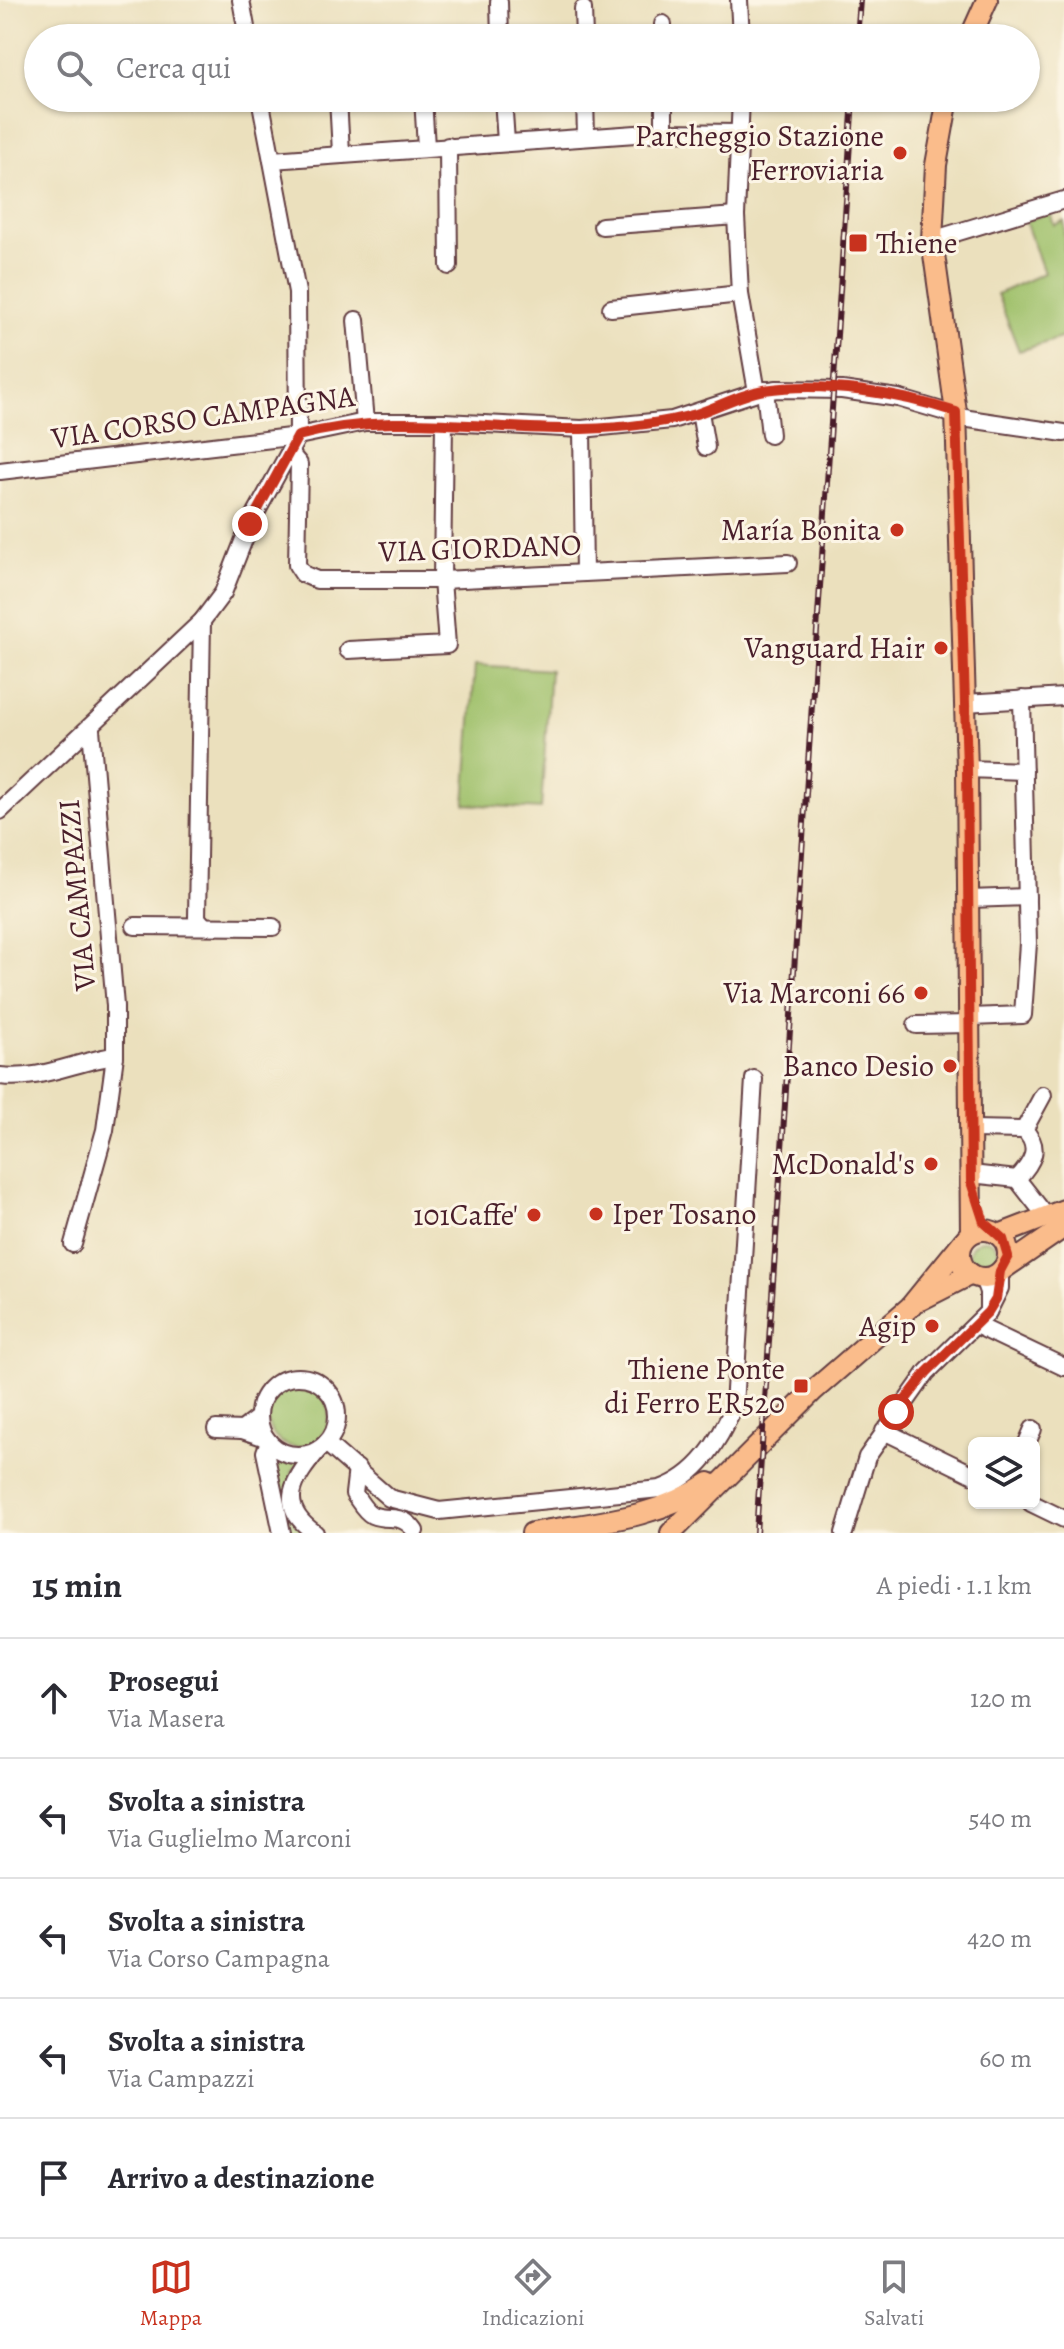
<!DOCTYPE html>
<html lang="it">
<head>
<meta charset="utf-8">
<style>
  :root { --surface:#fff; --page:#f2f2f3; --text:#2b2b33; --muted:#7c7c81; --line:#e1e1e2; --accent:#c8321e }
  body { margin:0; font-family:Alegreya,serif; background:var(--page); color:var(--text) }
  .controls { position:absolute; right:24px; bottom:24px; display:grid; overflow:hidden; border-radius:12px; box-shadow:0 2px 6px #0004 }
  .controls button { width:72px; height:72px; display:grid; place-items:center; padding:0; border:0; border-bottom:2px solid var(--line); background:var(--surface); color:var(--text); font:40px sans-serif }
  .stop { position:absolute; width:24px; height:24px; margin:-18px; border:6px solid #c8321e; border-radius:50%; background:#fff }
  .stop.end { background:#c8321e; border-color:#fff; box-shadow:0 2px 8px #0008 }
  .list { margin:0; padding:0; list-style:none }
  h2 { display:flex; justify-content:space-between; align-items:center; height:104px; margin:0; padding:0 32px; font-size:34px }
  h2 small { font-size:26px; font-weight:400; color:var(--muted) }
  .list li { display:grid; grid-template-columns:52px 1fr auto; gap:24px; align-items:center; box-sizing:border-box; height:120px; padding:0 32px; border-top:2px solid var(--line) }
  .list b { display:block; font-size:30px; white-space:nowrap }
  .list p { margin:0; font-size:26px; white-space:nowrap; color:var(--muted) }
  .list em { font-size:26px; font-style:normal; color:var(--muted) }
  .icon { flex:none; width:44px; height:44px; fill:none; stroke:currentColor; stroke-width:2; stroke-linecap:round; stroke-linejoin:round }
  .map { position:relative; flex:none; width:1064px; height:1533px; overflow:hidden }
  .search { position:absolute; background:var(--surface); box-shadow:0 2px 6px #0004; left:24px; right:24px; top:24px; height:88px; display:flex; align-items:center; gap:20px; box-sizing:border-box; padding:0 28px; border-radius:44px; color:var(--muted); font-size:30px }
  .sheet { height:704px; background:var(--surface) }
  nav { display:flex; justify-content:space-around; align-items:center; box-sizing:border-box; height:112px; border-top:2px solid var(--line); background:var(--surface); font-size:22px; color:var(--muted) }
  nav a { display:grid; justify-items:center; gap:4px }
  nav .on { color:var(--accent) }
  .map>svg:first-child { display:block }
  .green { fill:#9ec069; stroke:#74704a; stroke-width:2 }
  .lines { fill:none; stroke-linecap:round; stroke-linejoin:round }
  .minor-casing { stroke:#623c41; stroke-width:20 }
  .major-casing { stroke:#623c41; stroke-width:24 }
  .minor { stroke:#fff; stroke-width:16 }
  .major { stroke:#fabc8b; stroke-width:20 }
  .rail-casing { stroke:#4a1f2b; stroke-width:6 }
  .rail { stroke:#fcf5e5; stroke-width:3; stroke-dasharray:9; stroke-linecap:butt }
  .route { stroke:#c8321e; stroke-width:10 }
  .poi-dot { fill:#c8321e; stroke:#fcf5e5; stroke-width:3 }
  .labels { text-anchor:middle; stroke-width:6; stroke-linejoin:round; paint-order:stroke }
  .poi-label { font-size:30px; fill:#4a1f2b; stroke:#fcf5e5; text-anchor:end }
  .street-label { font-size:30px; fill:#4a1f2b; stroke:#fcf5e5 }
</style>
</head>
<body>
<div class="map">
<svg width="1064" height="1533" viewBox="0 0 1064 1533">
  <rect width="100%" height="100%" fill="#fcf5e5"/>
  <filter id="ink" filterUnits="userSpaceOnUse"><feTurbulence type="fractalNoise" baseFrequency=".0125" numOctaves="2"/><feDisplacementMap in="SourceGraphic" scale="16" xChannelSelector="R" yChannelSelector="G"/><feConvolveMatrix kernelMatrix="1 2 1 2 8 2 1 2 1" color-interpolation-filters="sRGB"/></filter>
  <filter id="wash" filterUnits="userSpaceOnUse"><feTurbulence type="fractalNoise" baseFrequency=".006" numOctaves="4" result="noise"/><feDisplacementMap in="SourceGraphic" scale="32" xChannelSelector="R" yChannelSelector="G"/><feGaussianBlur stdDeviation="1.8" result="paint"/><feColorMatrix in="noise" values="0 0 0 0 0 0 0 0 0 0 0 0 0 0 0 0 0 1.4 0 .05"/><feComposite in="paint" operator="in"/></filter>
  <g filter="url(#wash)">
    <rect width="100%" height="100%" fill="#ebe0bd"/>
    <g class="green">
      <path d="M1050 213 1054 225 1064 221V337L1019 351 997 294 1044 273 1025 221Z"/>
      <path d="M475 665 550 670 541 809 465 804Z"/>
      <circle cx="984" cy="1255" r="15"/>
      <circle cx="298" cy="1416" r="31"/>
      <path d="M271 1452 300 1463 292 1472 306 1533H288Z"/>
    </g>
  </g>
  <g filter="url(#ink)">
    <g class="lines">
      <g class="minor-casing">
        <g id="minor">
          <path d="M241 0 248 38"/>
          <path d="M739 0 741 38"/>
          <path d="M499 2 500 38"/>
          <path d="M583 9 584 38"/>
          <path d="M663 24V38"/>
          <path d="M338 98 341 153"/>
          <path d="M423 98 426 147"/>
          <path d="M503 98 506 142"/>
          <path d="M585 98 586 137"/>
          <path d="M664 98V132"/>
          <path d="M741 98 736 216 740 294 757 392"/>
          <path d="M448 146 449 266"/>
          <path d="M272 160 664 132 738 133"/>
          <path d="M602 226 736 216"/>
          <path d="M932 240 1064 200"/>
          <path d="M611 308 740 294"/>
          <path d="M356 320 365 422"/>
          <path d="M765 390 770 435"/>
          <path d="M700 412 706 447"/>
          <path d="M582 429 584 573"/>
          <path d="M289 452 299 464 297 565 303 574 317 580H442L788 563"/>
          <path d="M0 471 298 436 365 422H444L582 429 672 420 757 392 777 389 842 390 898 398 969 419 1064 433"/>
          <path d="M202 621 197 918 204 926"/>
          <path d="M348 650 447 645 442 580 444 422"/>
          <path d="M965 703 1064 697"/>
          <path d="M967 769 1024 771"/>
          <path d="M0 811 202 621 223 593 250 524 298 436 297 292 260 98"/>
          <path d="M969 899 1027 897"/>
          <path d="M135 926 273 927"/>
          <path d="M970 1017 1023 1015 1028 943 1022 699"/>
          <path d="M916 1025 970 1024"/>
          <path d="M0 1076C41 1081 76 1061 115 1056"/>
          <path d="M972 1129 1024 1130C1042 1148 1032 1163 1017 1179"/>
          <path d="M1024 1130 1043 1095"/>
          <path d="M971 1174 1017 1179"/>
          <path d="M1017 1179 1046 1216"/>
          <path d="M73 1244 105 1130 115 1056V1006L91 729"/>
          <path d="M983 1278 988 1292V1312"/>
          <path d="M976 1325 1064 1367"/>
          <circle cx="298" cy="1416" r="39"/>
          <path d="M259 1417 242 1430 266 1438"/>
          <path d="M216 1429 242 1430"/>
          <path d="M884 1431 974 1475"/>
          <path d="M269 1442 265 1452 282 1533"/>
          <path d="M326 1443 389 1498 439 1511 660 1489C698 1476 719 1442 734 1406L754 1079"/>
          <path d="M1027 1443 1033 1429"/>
          <path d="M357 1468 354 1494C359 1500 364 1511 372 1515 389 1522 402 1512 415 1531"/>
          <path d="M1031 1503 1064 1519"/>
          <path d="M315 1533C275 1505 294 1479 319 1449"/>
          <path d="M844 1533 867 1457 927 1372 988 1312 1000 1288V1271"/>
        </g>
      </g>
      <g class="major-casing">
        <g id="major">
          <path d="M970 38 987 0"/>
          <path d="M948 98 936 165 932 240 956 412 967 769 971 1233"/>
          <circle cx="984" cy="1254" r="24"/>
          <path d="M999 1235 1064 1210"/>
          <path d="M1003 1269 1064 1227"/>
          <path d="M920 1300 971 1274"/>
          <path d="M532 1533C594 1522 655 1520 709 1483"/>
          <path d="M671 1533 813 1391 910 1307 962 1243"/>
        </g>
      </g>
      <use href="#minor" class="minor"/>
      <use href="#major" class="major"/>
      <g class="rail-casing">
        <g id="rail">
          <path d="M857 38 860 0"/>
          <path d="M756 1533 853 98"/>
        </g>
      </g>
      <use href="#rail" class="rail"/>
    </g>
  </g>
  <g class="lines" filter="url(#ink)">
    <path class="route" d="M250 524 298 436C393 410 486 431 582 429 619 428 660 424 696 414 718 407 741 394 764 390 825 381 898 393 956 412L967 769 971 1182 984 1222 1003 1239 1008 1256 1000 1271 996 1299 988 1312 927 1372 896 1412"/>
  </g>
  <g class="poi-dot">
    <circle cx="900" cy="153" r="8"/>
    <rect x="848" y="233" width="20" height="20" rx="4"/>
    <circle cx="897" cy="530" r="8"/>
    <circle cx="941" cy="648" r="8"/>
    <circle cx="921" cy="993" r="8"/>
    <circle cx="950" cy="1066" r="8"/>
    <circle cx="931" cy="1164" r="8"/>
    <circle cx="596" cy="1214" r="8"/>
    <circle cx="534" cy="1215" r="8"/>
    <circle cx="932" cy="1326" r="8"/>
    <rect x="793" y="1378" width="16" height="16" rx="4"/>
  </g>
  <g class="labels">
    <g class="poi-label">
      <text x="884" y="146">Parcheggio Stazione<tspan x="884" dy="34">Ferroviaria</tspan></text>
      <text x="876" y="253" text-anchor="start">Thiene</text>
      <text x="881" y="540">María Bonita</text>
      <text x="925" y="658">Vanguard Hair</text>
      <text x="905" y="1003">Via Marconi 66</text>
      <text x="934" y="1076">Banco Desio</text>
      <text x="915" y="1174">McDonald's</text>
      <text x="612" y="1224" text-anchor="start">Iper Tosano</text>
      <text x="518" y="1225">101Caffe'</text>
      <text x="916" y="1336">Agip</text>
      <text x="785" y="1379">Thiene Ponte<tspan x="785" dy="34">di Ferro ER520</tspan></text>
    </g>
    <g class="street-label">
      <text transform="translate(203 417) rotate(-8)" y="10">VIA CORSO CAMPAGNA</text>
      <text transform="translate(480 548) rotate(-2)" y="10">VIA GIORDANO</text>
      <text transform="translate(77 895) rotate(-95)" y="10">VIA CAMPAZZI</text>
    </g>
  </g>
</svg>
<div class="controls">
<button><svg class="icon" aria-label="layers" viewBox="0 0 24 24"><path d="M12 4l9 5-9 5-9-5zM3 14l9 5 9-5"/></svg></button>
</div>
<div class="stop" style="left:896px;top:1412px"></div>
<div class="stop end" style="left:250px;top:524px"></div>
<div class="search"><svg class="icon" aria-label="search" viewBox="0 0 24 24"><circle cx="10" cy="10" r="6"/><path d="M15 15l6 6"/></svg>Cerca qui</div>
</div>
<section class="sheet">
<h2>15 min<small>A piedi · 1.1 km</small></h2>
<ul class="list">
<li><svg class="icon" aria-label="ahead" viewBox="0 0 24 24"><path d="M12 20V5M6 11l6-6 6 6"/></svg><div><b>Prosegui</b><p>Via Masera</p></div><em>120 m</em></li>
<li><svg class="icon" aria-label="left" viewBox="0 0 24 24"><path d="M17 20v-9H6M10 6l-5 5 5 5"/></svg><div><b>Svolta a sinistra</b><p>Via Guglielmo Marconi</p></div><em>540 m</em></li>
<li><svg class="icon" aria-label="left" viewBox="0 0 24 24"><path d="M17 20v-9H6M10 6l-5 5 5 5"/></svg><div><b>Svolta a sinistra</b><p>Via Corso Campagna</p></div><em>420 m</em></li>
<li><svg class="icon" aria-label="left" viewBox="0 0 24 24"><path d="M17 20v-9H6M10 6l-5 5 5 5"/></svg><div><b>Svolta a sinistra</b><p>Via Campazzi</p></div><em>60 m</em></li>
<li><svg class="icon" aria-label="arrive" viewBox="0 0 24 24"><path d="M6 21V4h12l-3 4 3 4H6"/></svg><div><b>Arrivo a destinazione</b></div></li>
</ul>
</section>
<nav>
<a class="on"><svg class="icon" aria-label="map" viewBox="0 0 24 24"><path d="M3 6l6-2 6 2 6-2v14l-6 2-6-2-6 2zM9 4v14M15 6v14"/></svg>Mappa</a>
<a><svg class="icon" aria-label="directions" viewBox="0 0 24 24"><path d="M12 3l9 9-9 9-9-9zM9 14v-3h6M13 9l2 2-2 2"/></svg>Indicazioni</a>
<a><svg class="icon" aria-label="saved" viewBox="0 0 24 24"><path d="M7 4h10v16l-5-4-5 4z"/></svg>Salvati</a>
</nav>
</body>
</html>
